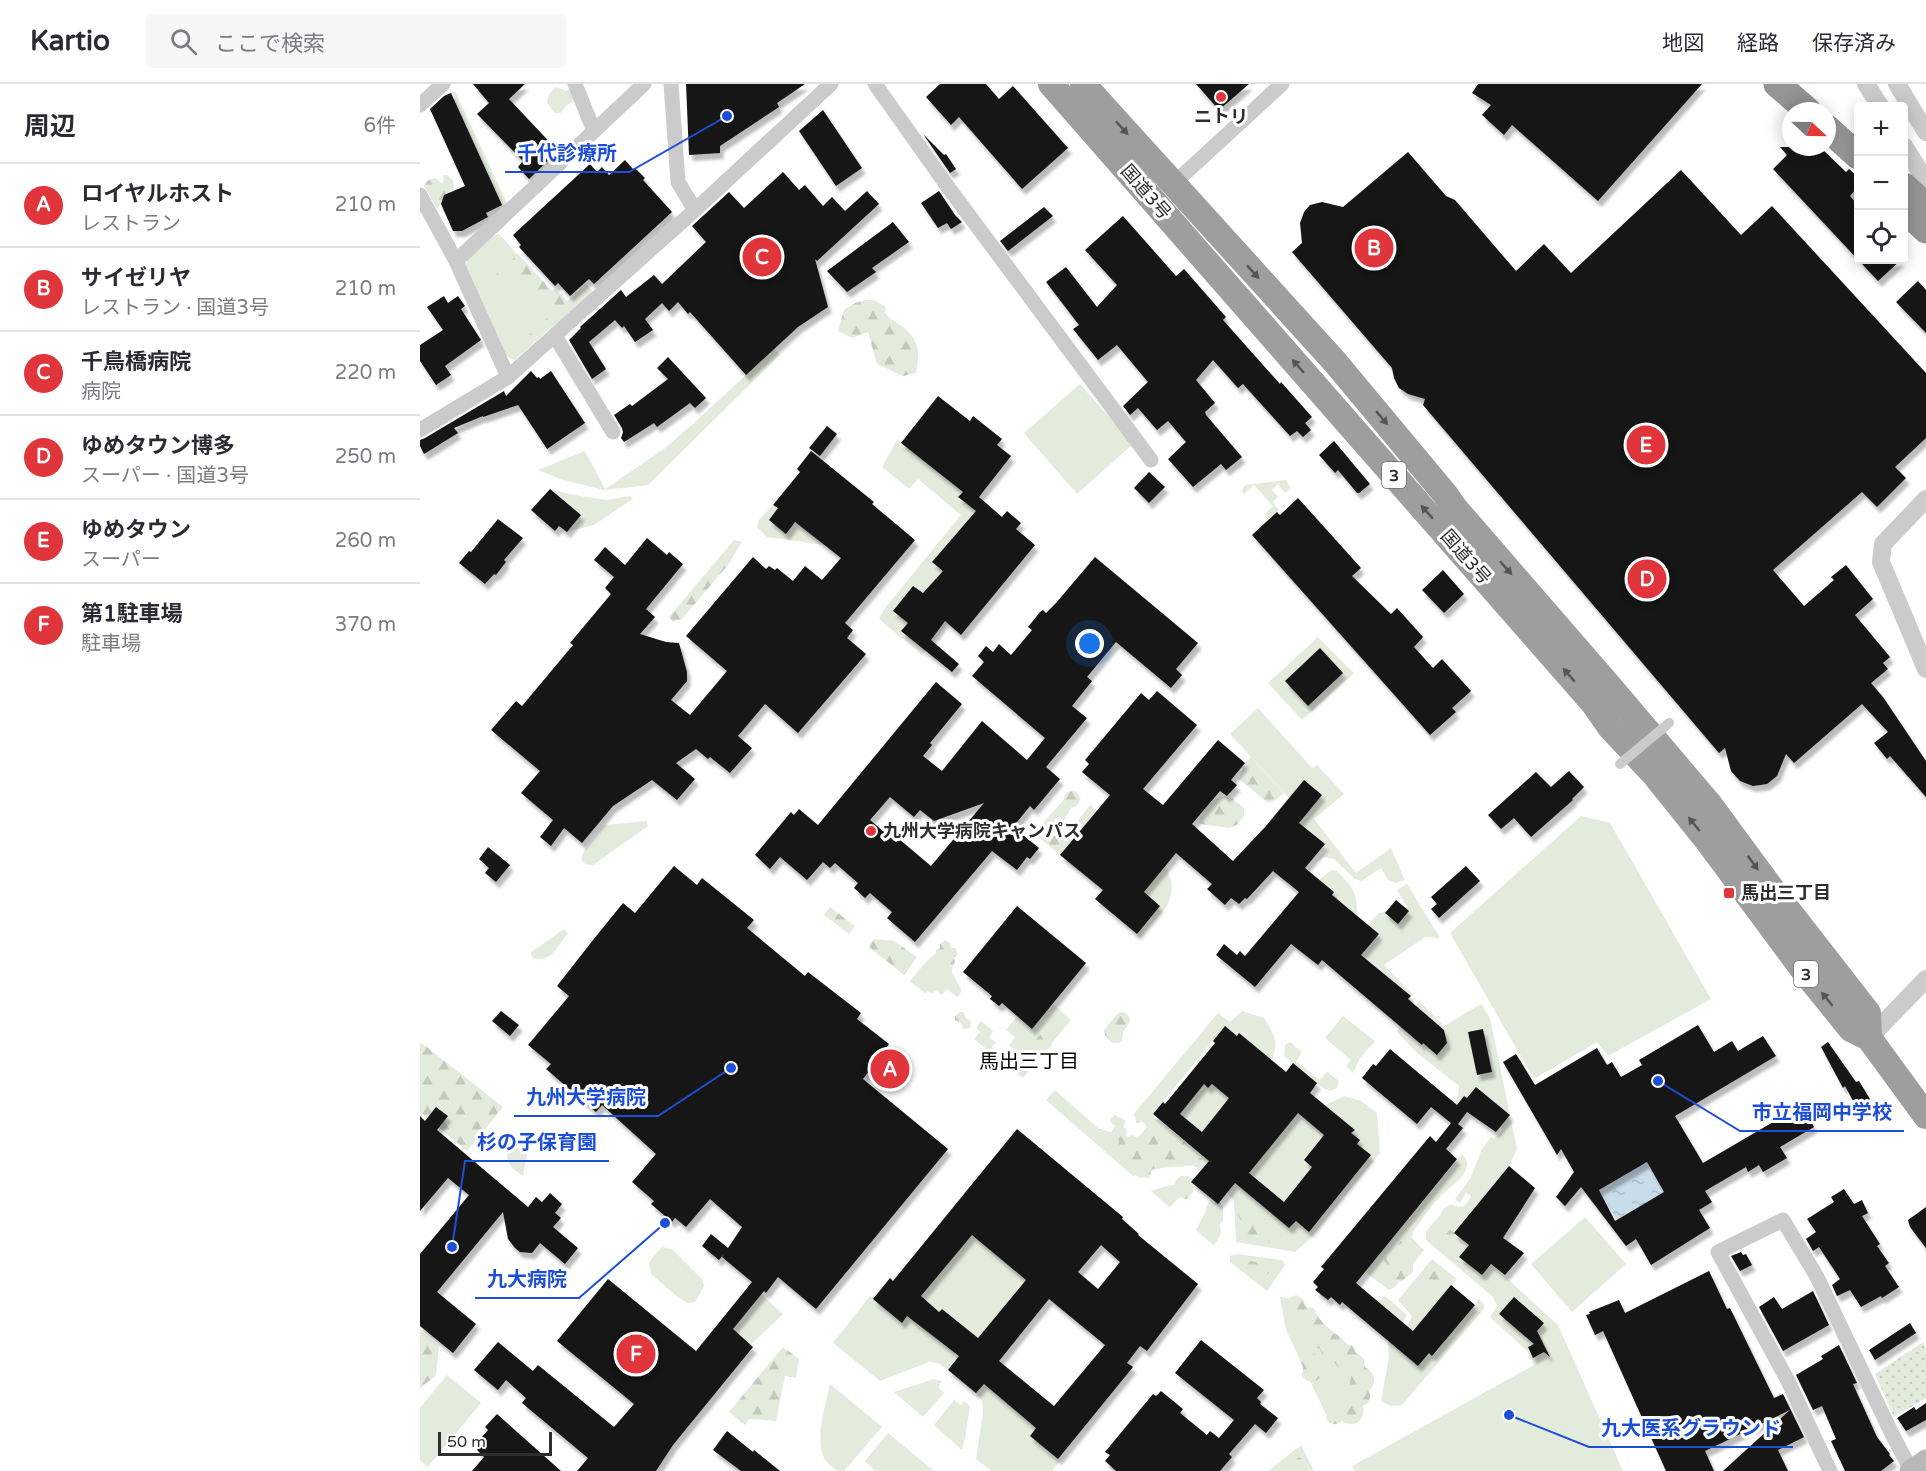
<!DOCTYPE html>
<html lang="ja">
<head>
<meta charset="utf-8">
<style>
  :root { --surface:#fff; --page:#f7f7f7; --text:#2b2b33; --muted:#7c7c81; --line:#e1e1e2; --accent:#e0353b }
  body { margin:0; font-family:"Varela Round","Noto Sans JP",sans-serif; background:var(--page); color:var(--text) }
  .controls { position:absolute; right:18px; top:18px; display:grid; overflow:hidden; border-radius:6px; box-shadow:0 3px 15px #0003 }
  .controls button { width:54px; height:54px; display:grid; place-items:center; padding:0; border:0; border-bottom:2px solid var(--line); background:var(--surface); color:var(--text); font:30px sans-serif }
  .compass { position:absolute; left:1362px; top:18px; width:54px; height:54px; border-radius:50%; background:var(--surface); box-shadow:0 3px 15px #0003; rotate:112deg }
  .scale { position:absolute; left:18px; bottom:15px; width:114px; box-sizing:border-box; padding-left:6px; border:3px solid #2e2e2e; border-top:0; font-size:16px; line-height:21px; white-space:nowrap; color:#2e2e2e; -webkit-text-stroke:4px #fff; paint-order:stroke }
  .you { position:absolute; left:670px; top:560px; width:21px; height:21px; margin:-15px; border:4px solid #fff; border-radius:50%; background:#1a73e8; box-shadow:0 0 0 9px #1a73e833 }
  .badge { display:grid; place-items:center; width:39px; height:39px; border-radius:50%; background:var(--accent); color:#fff; font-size:20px; font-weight:700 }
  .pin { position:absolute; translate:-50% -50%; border:3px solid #fff; box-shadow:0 2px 6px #0006 }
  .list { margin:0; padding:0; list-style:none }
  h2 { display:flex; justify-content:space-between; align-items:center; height:78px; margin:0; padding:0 24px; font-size:26px }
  h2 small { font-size:20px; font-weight:400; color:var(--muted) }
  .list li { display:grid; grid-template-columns:39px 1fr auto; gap:18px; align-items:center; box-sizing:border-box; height:84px; padding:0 24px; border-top:2px solid var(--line) }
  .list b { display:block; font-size:22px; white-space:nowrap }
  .list p { margin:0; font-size:20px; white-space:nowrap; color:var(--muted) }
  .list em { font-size:20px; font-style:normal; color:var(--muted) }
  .icon { flex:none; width:33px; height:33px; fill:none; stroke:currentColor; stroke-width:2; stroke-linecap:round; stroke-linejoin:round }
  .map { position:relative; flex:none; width:1506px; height:1387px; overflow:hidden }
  header { display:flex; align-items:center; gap:36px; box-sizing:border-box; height:84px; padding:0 30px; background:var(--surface); border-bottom:2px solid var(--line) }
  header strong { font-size:28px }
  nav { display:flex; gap:33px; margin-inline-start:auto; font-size:21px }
  .search { width:420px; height:54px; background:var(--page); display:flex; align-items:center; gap:15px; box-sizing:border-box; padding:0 21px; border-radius:6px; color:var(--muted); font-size:22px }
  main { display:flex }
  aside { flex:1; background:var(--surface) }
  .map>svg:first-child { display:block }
  .grass { fill:#e3ebdc; fill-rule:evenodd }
  .forest { fill:url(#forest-firs) }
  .park { fill:url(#park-dots) }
  .water { fill:url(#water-ripples) }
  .building { fill:#151515; fill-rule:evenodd; filter:url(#shadow) }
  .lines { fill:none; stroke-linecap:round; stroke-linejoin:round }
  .minor { stroke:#cbcbcb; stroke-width:15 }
  .tertiary { stroke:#cbcbcb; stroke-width:18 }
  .secondary { stroke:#b8b8b8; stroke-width:21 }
  .trunk { stroke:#9e9e9e; stroke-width:26 }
  .motorway { stroke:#959595; stroke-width:27 }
  .pedestrian-bridge { stroke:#cbcbcb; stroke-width:10 }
  .oneway { fill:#555 }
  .poi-dot { fill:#e0353b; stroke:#fff; stroke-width:2 }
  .labels { text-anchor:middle; stroke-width:6; stroke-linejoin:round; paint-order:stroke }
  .shield { fill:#fff; stroke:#6d6d6d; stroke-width:1.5 }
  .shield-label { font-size:16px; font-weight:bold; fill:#2e2e2e }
  .poi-label { font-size:18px; font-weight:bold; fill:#2e2e2e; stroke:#fff; text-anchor:start }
  .street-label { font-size:18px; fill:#2e2e2e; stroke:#fff }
  .neighbourhood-label { font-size:20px; fill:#000; stroke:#fff }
  .leader { fill:none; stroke:#1d4ed8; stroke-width:2 }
  .callout-dot { fill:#1d4ed8; stroke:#fff; stroke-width:2 }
  .callout-label { font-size:20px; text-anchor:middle; font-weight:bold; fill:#1d4ed8; stroke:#fff; stroke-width:6; stroke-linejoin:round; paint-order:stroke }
</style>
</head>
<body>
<header>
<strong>Kartio</strong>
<div class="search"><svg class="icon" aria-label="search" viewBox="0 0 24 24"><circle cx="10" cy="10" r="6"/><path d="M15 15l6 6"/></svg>ここで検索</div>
<nav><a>地図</a><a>経路</a><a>保存済み</a></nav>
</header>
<main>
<aside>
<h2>周辺<small>6件</small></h2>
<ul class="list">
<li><span class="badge">A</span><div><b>ロイヤルホスト</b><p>レストラン</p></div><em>210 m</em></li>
<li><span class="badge">B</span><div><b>サイゼリヤ</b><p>レストラン · 国道3号</p></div><em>210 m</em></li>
<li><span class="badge">C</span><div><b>千鳥橋病院</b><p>病院</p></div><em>220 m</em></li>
<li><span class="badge">D</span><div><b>ゆめタウン博多</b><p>スーパー · 国道3号</p></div><em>250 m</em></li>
<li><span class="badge">E</span><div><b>ゆめタウン</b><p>スーパー</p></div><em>260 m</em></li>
<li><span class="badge">F</span><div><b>第1駐車場</b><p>駐車場</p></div><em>370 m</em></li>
</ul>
</aside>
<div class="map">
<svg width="1506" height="1387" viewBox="0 0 1506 1387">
  <defs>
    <pattern id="forest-firs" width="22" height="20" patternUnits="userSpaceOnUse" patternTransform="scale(1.5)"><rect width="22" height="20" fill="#e3ebdc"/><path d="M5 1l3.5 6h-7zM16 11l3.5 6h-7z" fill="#c3cabd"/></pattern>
    <pattern id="park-dots" width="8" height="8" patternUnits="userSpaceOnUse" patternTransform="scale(1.5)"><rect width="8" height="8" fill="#e3ebdc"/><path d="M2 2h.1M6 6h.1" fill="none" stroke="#c3cabd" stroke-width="1.8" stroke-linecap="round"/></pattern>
    <pattern id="water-ripples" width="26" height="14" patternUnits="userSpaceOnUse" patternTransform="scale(1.5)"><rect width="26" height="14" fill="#c9dcea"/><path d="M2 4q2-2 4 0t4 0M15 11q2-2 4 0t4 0" fill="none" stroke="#adbdc9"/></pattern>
    <filter id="shadow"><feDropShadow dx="3.5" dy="6" stdDeviation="1.5" flood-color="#0004"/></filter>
  </defs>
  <rect width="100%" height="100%" fill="#fff"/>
  <g class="grass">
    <path d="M136 3 146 7 149 5 154 17 147 21 141 29H134L127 18 129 10Z"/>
    <path d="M35 7 88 121 83 125 31 9Z"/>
    <path d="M78 149 132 207 135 205 147 217 166 200 173 208 146 230 95 276 86 272 46 180 48 174Z"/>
    <path d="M354 265 360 271 228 401 184 406 140 395 118 386 165 367 185 405 244 365 275 338Z"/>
    <path d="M660 300 713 360 657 410 604 349Z"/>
    <path d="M477 356 543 408 538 414 550 423 554 420 577 439 528 539 502 571 459 535 465 524 541 431 498 395 489 405 462 383Z"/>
    <path d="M866 396 871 404 865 409 858 400 852 406 858 413 853 418 859 426 848 436 844 431 853 422 834 401 824 410 822 406 825 401Z"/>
    <path d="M130 405 154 411 186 416 210 412 213 415 174 441 147 448 161 431Z"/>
    <path d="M353 421 404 461 347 453 337 443 338 437Z"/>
    <path d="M898 553 934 589 882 636 848 599Z"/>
    <path d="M838 624 892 684 897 681 924 710 894 735 936 789 971 764 985 796 975 799 968 796 961 784 941 797 935 795 914 775 904 773 894 779 908 765 905 760 880 758 853 733 869 714 810 650Z"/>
    <path d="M650 709 659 711 644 736 639 733 635 735 634 741 628 733Z"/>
    <path d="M670 721 719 760 745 783 748 788 752 800 751 811 747 822 720 853 717 850 740 822 724 808 742 786 675 729 665 741 664 747 656 739Z"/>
    <path d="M1161 732 1190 739 1291 915 1188 972 1177 958 1114 995 1030 849Z"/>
    <path d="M226 737 228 742 173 781 165 780 161 775 165 765 184 741Z"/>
    <path d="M916 786C935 807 935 803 938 832L919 826 899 796 910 787Z"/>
    <path d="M987 800 1020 854 1005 853 964 881 994 912H991L930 861 949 839 959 829 987 823 977 806Z"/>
    <path d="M144 845 148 849C138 862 131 879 113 874L110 869Z"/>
    <path d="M527 858 534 867 532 889 542 907 537 913 527 905 522 911 515 906 512 910 508 907 505 909 490 897 506 878Z"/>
    <path d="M999 917 1024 942 1061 920 1070 934 1097 1065 1089 1082 1034 1149 1049 1161 1039 1173 1062 1191 1071 1180 1138 1241 1203 1387H935L932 1382 1114 1281 1107 1267 1070 1233 1077 1222 1073 1213 1006 1156V1147L1030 1120C1042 1125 1045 1124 1051 1112L1046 1109 1040 1119 1035 1115 1050 1095 1062 1065 1071 1053 1074 1055 1082 1046 1080 1043 1090 1031 1056 1003 1047 1014 1044 1012 1037 1020 1040 1023 1028 1037 1038 1011 1039 1002 996 968 977 948 982 937Z"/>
    <path d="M633 920 651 936 603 994 594 987 599 981 595 977 600 970 589 961 595 953 586 946 597 932 612 944Z"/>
    <path d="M822 927 844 934C854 951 859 957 852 976L819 950 817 952 805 942 732 1031 789 1077 780 1087 775 1081 742 1084 713 1092 626 1016 635 1006 688 1053 696 1044 714 1058 728 1042 713 1031 798 929 810 938Z"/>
    <path d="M923 932 955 957 940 974 933 989 926 982 931 976 905 954Z"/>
    <path d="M561 937 573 947 569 953 576 959 572 963 577 967 574 971 554 955 560 948 556 944Z"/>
    <path d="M870 958 882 968 876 977 900 996 907 988 919 997 917 1004 910 1007 903 1004 864 972 865 961Z"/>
    <path d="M822 981 850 1005 801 1064 760 1030 784 1000 788 1004 792 1000 801 1007ZM827 993 838 1003 800 1048 789 1038Z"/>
    <path d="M924 1012 941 1017 957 1029 960 1069 887 1158 875 1168 816 1158 814 1117 807 1109 815 1099 870 1144 880 1131 934 1046 905 1021Z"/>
    <path d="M875 1027 904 1051 884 1076 892 1083 864 1118 825 1085Z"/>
    <path d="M103 1063H106L108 1066 103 1092C93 1085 85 1080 88 1067Z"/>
    <path d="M1042 1070C1059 1087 1029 1102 1019 1114 1010 1124 1001 1136 993 1148L992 1154 1004 1166 975 1203 969 1206 945 1188Z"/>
    <path d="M771 1098 774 1101 749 1123 731 1107 746 1102Z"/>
    <path d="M792 1116 798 1120 801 1150 794 1162 776 1146Z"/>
    <path d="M1165 1133 1206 1180 1152 1228 1111 1180Z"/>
    <path d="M552 1151 606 1196 555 1257 540 1239 522 1225 519 1228 501 1212Z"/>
    <path d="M243 1163 253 1166 282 1195 284 1202 275 1218 268 1219 259 1214 231 1190 229 1179 235 1170Z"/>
    <path d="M817 1170 862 1176 865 1181 847 1207 810 1178V1172Z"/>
    <path d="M1012 1175 1037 1195 993 1247 987 1242 992 1232 978 1216Z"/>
    <path d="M341 1210 363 1230 319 1272 302 1258Z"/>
    <path d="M450 1212 482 1239 487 1232 539 1272 528 1286 518 1279 509 1278 460 1297 413 1259Z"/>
    <path d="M965 1212 987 1231 983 1238 958 1218Z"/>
    <path d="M860 1213 873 1215 879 1218 944 1275 943 1316 910 1339 866 1246Z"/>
    <path d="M1059 1215 1065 1221 1063 1226 982 1321 971 1322 961 1317 969 1273 968 1257 998 1282 1009 1269 1013 1272Z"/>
    <path d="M27 1291 61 1319 8 1383 0 1376V1324Z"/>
    <path d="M514 1295 522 1297 518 1303 524 1309 503 1333 474 1308Z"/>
    <path d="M410 1300 462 1343 424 1387H417C414 1384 409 1381 406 1377 393 1358 406 1321 410 1300Z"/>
    <path d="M564 1300 616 1344 610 1352 640 1377 632 1387H571L556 1375 563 1328 562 1316 556 1309Z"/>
    <path d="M534 1316 541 1321 544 1317 550 1322 545 1355 542 1366 514 1341Z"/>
    <path d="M468 1349 514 1387H455L445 1377Z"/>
    <path d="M881 1361 894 1387H848Z"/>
  </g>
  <g class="forest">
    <path d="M23 91H27L33 96 34 105 30 107 17 125 4 102 8 96 16 94 22 100 24 96Z"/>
    <path d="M98 170 132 207 135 205 147 218 166 200 173 208 143 235 117 254 109 251 130 231 95 189 74 206 67 199Z"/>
    <path d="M445 216H454L466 223 465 229C470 235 474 237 480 241 500 255 500 268 496 289L483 292 457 280 448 248 432 254 418 247 424 226 435 219Z"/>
    <path d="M314 456 322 458 308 481 262 535 253 538 249 533Z"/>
    <path d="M831 673 864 709 857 715 848 719 819 695 825 679Z"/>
    <circle cx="652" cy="715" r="8"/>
    <path d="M807 712 814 716 824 724V732L817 741 809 744 780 740 779 735C786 723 792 713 807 712Z"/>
    <path d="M628 733 634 741 631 751 635 752 640 748 652 757 640 771 615 750Z"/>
    <path d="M410 823 435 842 429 850 404 831Z"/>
    <path d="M454 855 474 857 497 873 484 891 449 863Z"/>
    <path d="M525 856 530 859V864H535L538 870 534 874 535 879 530 883 520 879 515 872 516 866 520 864V860Z"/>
    <path d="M540 928H543L546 934 551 938 550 944 543 945 541 939 535 936V932Z"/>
    <path d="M702 928C708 930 710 932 710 938L703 948 702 957 699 959H692L685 951 684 946 697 930Z"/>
    <circle cx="624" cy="958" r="8"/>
    <path d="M0 959 7 963 83 1023 47 1067 0 1028Z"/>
    <path d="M730 1014 733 1015 735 1020 731 1025 727 1026 722 1038 717 1039 715 1034 719 1030 720 1025 724 1024 727 1015Z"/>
    <path d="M641 1015 644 1016 647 1020 651 1021 657 1029C663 1029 668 1035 669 1040L667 1043 660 1044 654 1038 650 1037 643 1027 638 1026 636 1020Z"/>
    <path d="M695 1031 705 1036 704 1043 707 1046 705 1053 707 1054 712 1051 717 1054 722 1053 725 1045 727 1044 725 1040 727 1036 734 1035 737 1041H742L750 1049 771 1063 776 1074H782L784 1080 779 1084C769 1082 775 1078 762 1083L757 1081 754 1083 738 1081 736 1084 731 1086 730 1093C721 1096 714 1091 708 1085L707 1083 696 1074 697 1068 702 1067 703 1064 699 1061 698 1053 693 1052 689 1061 685 1063 680 1060 679 1055 673 1056 670 1050C675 1042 684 1046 691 1048L695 1042 691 1039 690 1035Z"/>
    <path d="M761 1092H768L774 1096 773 1108 767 1115C756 1114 754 1107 755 1097Z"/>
    <path d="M790 1116H799L803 1124V1137L798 1142C788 1140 788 1133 786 1124Z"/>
    <path d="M822 1119 826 1120 832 1130 837 1134H844L847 1137 846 1144H852L857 1150 862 1151 865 1158C858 1167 853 1160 845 1156 842 1155 839 1156 836 1156L833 1151 826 1156 822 1155 819 1148 826 1142 819 1134 816 1124Z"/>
    <circle cx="1030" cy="1131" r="9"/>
    <path d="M1003 1122 1008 1123V1128L1003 1131 987 1157 978 1161 976 1156C985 1148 987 1131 999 1127Z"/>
    <path d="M1030 1146 1034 1149 1033 1153 1040 1154 1041 1158 1039 1165 1034 1166 1026 1173 1023 1169 1028 1161 1026 1150Z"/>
    <path d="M974 1165 981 1169 983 1175 989 1176 993 1181V1188L982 1197C973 1198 968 1192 971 1184L964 1177 967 1167Z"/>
    <path d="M831 1177 846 1181 849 1189 843 1194 834 1189 828 1190 824 1182Z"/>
    <path d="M1017 1185C1027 1184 1030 1193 1031 1202L1025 1210 1021 1211 1015 1208 1011 1210 1004 1209 999 1203 1000 1196 1005 1192 1010 1191Z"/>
    <path d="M876 1211 883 1215 886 1223C897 1222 894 1228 899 1234 900 1236 903 1238 904 1240V1247L908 1251C919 1248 919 1253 926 1259 928 1261 932 1261 934 1263L937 1272 944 1275 945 1283C956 1289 957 1299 949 1307 952 1314 949 1319 943 1322 946 1336 935 1345 922 1337 916 1342 910 1341 906 1334 905 1325 911 1321 919 1322L923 1318 932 1315 934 1306 930 1300 931 1289 927 1284 918 1283 912 1275 903 1271 900 1265 893 1262 891 1252 886 1246V1241L880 1236 873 1235 870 1233 866 1220 869 1214Z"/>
    <path d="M0 1246 19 1262 16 1292 0 1304Z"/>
    <path d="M363 1263 379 1275 376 1294 365 1292 356 1337 329 1335 325 1341 309 1328Z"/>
    <path d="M888 1269 895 1270 900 1276 899 1283 901 1290C899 1297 894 1299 887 1297L882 1292 883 1284 881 1278Z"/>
    <path d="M875 1373 882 1374V1379L887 1382 888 1387H874L876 1381 873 1377Z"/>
  </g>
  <path class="park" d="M1503 1258 1506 1265V1314L1474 1333 1455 1290Z"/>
  <path class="water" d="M1227 1078 1244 1108 1197 1136 1179 1106Z"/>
  <g class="building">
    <path d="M53 0H105L89 15 138 67 109 95 98 83 103 77 57 30 69 19Z"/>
    <path d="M266 0H385L357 19 359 23 300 62V69L269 71Z"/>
    <path d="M520 0H566L579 15 593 2 648 64 602 105 539 33 531 41 506 13Z"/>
    <path d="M776 0H829L799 26Z"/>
    <path d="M1058 0H1282L1178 117 1092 41 1084 51 1062 31 1071 21 1052 9Z"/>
    <path d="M31 9 82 121 66 129 68 133 42 147H33L21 120 24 111 45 102 10 25 24 12Z"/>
    <path d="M403 26 442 84 416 102 379 47Z"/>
    <path d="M503 50 524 71 526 70 536 85 530 89Z"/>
    <path d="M1360 63H1400L1426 88 1429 85 1438 93V103L1430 112 1438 121V176H1481L1458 197 1353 85 1367 71Z"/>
    <path d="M988 68 1026 112 1035 116 1096 187 1124 160 1151 189 1261 86 1321 151 1352 122 1506 289V354L1475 383 1486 394 1457 423 1442 408 1353 486 1384 522 1414 496 1411 493 1426 481 1453 515 1435 531 1470 573 1463 579 1468 585 1451 599 1463 613 1506 677V713L1470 672 1467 675 1454 659 1468 648 1442 620 1374 679 1366 670 1357 692 1347 700 1333 702 1320 697 1311 687 1305 664 1299 669 1003 321 1005 315 988 310 979 304 974 294 972 284 872 168 882 159 880 139 884 128 890 121 902 118 923 123Z"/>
    <path d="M205 76 213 85 215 84 225 94 223 96 252 128 174 200 169 195 150 212 138 199 135 202 99 163 101 161 93 151 170 80 177 88 182 83 189 91Z"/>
    <path d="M363 88 379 106 385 101 403 122 412 113 425 127 447 107 459 120 397 177 395 175 408 223 378 243 326 291 270 228 268 230 258 218 249 227 242 219 225 235 233 246 215 258 204 242 202 244 195 236 169 258 186 285 172 295 149 256 161 244 160 243 201 206 206 213 234 191 242 200 286 158 272 142 309 108 324 124Z"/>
    <path d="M519 107 535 131 542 138 531 145 527 139 518 144 501 119Z"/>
    <path d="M624 123 633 132 588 167 580 157Z"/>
    <path d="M703 132 756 192 764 185 806 233 803 236 860 300 861 298 892 333 885 339 891 346 883 353 877 347 870 352 823 300 818 304 793 276 776 296 795 319 785 328 786 331 822 373 806 386 801 380 773 403 748 375 766 358 748 337 737 346 718 324 710 331 703 322 728 298 697 261 678 276 653 245 659 241 626 198 646 183 677 223 697 201 665 166Z"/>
    <path d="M473 138 489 158 452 184 456 188 427 208 407 187Z"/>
    <path d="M1498 197 1506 206V249L1476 218Z"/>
    <path d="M24 212 28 219 38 212 45 222 41 225 61 256 25 282 31 291 16 301 0 277V261L23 246 7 223Z"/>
    <path d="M248 273 286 314 275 324 270 319 237 343 234 339 204 358 201 354 203 348 202 344 194 331 210 320 212 322 248 295 237 284Z"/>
    <path d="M111 287 117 294 119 293 120 295 131 287 165 339 127 365 98 321 63 333V332L34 344 38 349 4 370 0 362V356L5 354 84 307 86 312Z"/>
    <path d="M518 312 550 337 553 332 582 355 577 361 591 372 559 413 582 433 587 427 601 439 596 445 615 461 541 551 525 537 511 556 539 580 532 588 481 547 488 539 473 527 493 502 503 509 523 487 512 478 556 427 538 413 543 408 481 359Z"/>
    <path d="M407 342 417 350 400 372 389 364Z"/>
    <path d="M914 357 950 400 939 409H937L918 386 915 389 899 371Z"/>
    <path d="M391 367 454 418 452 420 495 456 425 539 433 546 427 554 446 570 378 649 345 620 318 652 332 664 310 689 290 673 288 675 276 665 256 679 275 695 257 716 232 696 193 722 162 759 144 744 131 762 120 753 133 736 101 709 120 687 71 646 96 617 102 622 153 561 150 559 191 510 185 504 194 493 174 476 185 463 205 481 227 454 247 471 249 468 263 480 226 525 235 533 220 550 246 558 259 559 267 588V597L251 616 270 631 307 587 266 552 333 473 346 485 349 482 355 486 357 484 373 497 385 482 402 496 421 474 375 438 366 450 349 436 358 424 353 421 380 388 377 385Z"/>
    <path d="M729 388 745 403 729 419 714 404Z"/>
    <path d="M130 405 161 431 147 448 139 442 135 447 111 426Z"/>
    <path d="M878 414 941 484 932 492 971 530 977 524 1003 553 994 563 1013 584 1022 575 1051 607 1032 624 1036 628 1010 651 832 451 857 428 860 431Z"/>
    <path d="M78 435 103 454 84 476 86 478 76 491 74 490 65 500 39 479 49 467 51 468Z"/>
    <path d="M675 473 778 559 756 585 762 591 751 604 696 558 667 593 672 597 652 622 667 634 626 683 640 695 614 726 610 722 593 743 619 764 610 775 607 773 597 786 572 767 495 858 467 834 472 828 450 809 445 814 434 804 438 799 415 779 410 784 403 778 387 796 360 773 350 785 335 771 371 728 374 731 379 725 398 741 516 598 542 620 510 659 512 661 503 672 522 687 562 637 607 676 625 654 552 592 564 578 558 572 566 562 573 568 579 560 591 571 612 546 608 543 620 528 623 526 626 529 636 519ZM470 713 494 733 500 726 514 737 564 719 511 782 479 755 476 758 450 736Z"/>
    <path d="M1023 486 1044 510 1024 529 1002 506Z"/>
    <path d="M900 564 923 589 888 622 865 597Z"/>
    <path d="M737 607 777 641 723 705 743 721 798 656 825 679 811 696 817 701 807 712 800 707 772 740 813 777 846 742 884 696 902 711 879 739 905 760 885 784 914 808 912 811 959 850 941 871 991 912 988 915 1024 946 1027 959 1017 971 1003 959 1002 961 902 876 898 881 871 860 835 903 796 871 804 860 817 871 820 867 825 872 879 808 853 787 827 815 825 814 819 820 811 814 805 821 787 805 792 800 756 769 724 808 740 822 717 850 675 815 683 806 640 771 690 711 662 688 669 680 665 676 721 609 729 616Z"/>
    <path d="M1149 687 1164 703 1152 715 1153 716 1111 753 1094 734 1081 745 1068 731 1116 688 1131 703Z"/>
    <path d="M68 763 90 781 76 798 65 789 69 784 59 775Z"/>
    <path d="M254 782 277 801 282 794 334 836 327 844 385 892 388 888 441 929 437 935 469 960 443 995 528 1065 396 1225 358 1193 346 1209 344 1207 313 1245 333 1263 253 1361 236 1387H157L168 1374 102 1319 106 1314 86 1296 78 1306 54 1286 78 1258 113 1287 118 1281 194 1343 214 1320 137 1257 188 1195 276 1267 332 1198 302 1173 304 1170 299 1176 282 1162 291 1150 308 1164 322 1143 290 1115 266 1143 255 1134 252 1138 231 1120 234 1117 212 1098 236 1070 182 1021 176 1028 126 985 131 980 108 961 149 912 137 902 173 856 203 819 215 829Z"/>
    <path d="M1046 782 1060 797 1019 834 1011 825 1017 820 1011 813Z"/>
    <path d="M976 816 989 827 978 840 965 829Z"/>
    <path d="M597 822 666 879 612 945 582 919 579 922 570 915 572 912 543 888Z"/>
    <path d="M81 927 99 941 90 952 72 937Z"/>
    <path d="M1278 941 1294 968 1312 957 1318 967 1343 952 1356 972 1255 1032 1283 1079 1382 1021 1394 1043 1360 1063 1367 1074 1343 1088 1339 1081 1328 1088 1326 1083 1285 1107 1292 1118 1279 1126 1290 1144 1231 1181 1216 1155 1206 1162 1161 1103 1145 1122 1136 1113 1154 1088 1141 1065 1137 1071 1083 978 1096 970 1115 1001 1177 964 1187 981 1192 978 1201 993 1222 981 1219 976ZM1227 1078 1244 1108 1195 1137 1179 1106Z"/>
    <path d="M805 942 817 952 819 949 866 988 873 979 897 999 890 1009 935 1046 931 1049 940 1056 937 1060 951 1071 889 1148 876 1137 869 1144 815 1099 798 1120 771 1098 789 1077 733 1030 743 1018 745 1020 795 959 793 957ZM784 1000 788 1004 792 1000 809 1014 782 1048 760 1030ZM878 1029 904 1051 884 1076 892 1083 864 1118 829 1089Z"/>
    <path d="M1063 945 1072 988 1057 991 1048 948Z"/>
    <path d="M1408 958 1436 998 1439 997 1450 1015 1437 1024 1425 1002 1423 1004 1401 963Z"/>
    <path d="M970 965 1037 1021 1044 1012 1047 1014 1056 1003 1090 1031 1076 1048 1047 1028 1038 1040 1043 1044 1026 1065 1037 1075 936 1199 993 1247 1031 1201 1055 1221 1012 1272 1009 1269 998 1282 922 1218 920 1221 911 1213 908 1216 895 1206 898 1203 893 1198 904 1185 901 1183 1010 1052 1016 1058 1031 1039 1011 1023 997 1040 942 994 953 980 956 982Z"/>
    <path d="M16 1023 28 1032 17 1046 108 1123 116 1113 122 1118 130 1109 142 1120 135 1129 141 1134 133 1143 158 1164 145 1180 120 1159 112 1169 100 1168 95 1164 88 1155 83 1128 17 1208 56 1240 33 1269 0 1242V1170L49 1111 28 1094 0 1127V1032L5 1037Z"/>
    <path d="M597 1045 703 1133 702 1135 719 1150 718 1151 778 1200 727 1267 720 1262 707 1279 713 1283 638 1375 610 1352 616 1344 564 1300 556 1309 528 1286 539 1272 487 1232 482 1239 453 1215 470 1194 473 1197ZM552 1151 606 1196 558 1254 522 1225 519 1228 501 1212ZM681 1161 700 1178 678 1205 658 1188ZM629 1215 685 1261 634 1322 579 1277Z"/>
    <path d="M1089 1082 1115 1104 1083 1154 1104 1169 1085 1191 1071 1180 1062 1191 1039 1173 1049 1161 1034 1149Z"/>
    <path d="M1424 1105 1434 1120 1442 1116 1448 1129 1442 1132 1460 1160 1457 1162 1469 1179 1465 1182 1479 1203 1462 1214 1461 1212 1441 1223 1430 1206 1417 1212 1412 1201 1420 1195 1399 1163 1393 1167 1386 1155 1396 1148 1387 1135 1414 1118 1411 1113Z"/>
    <path d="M1506 1123V1164L1490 1143 1488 1136Z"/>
    <path d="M1321 1168 1323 1171 1326 1170 1332 1181 1320 1187 1311 1172Z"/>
    <path d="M1289 1187 1307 1225 1310 1224 1354 1314 1363 1310 1384 1353 1358 1366 1368 1387H1303L1370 1326 1285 1367 1294 1387H1246L1183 1247 1175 1251 1166 1231 1170 1230 1169 1228 1199 1216 1205 1229Z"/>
    <path d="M1393 1207 1409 1241 1363 1267 1339 1223 1354 1213 1362 1225Z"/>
    <path d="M1094 1213 1124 1239 1117 1247 1130 1273 1124 1268 1113 1274 1108 1263 1114 1260 1079 1230Z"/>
    <path d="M1490 1239 1496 1249 1455 1276 1449 1266Z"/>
    <path d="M781 1256 844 1306 837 1314 841 1318 840 1320 858 1334 846 1349 835 1340 809 1370 812 1373 800 1387H696L685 1377 690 1371 685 1368 733 1310 736 1312 741 1307 763 1325 760 1329 787 1351 790 1347 799 1354 814 1336 755 1289Z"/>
    <path d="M1419 1261 1437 1299 1433 1300 1457 1353 1470 1370 1469 1371 1474 1377 1461 1387H1425L1411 1357 1416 1355 1402 1322 1393 1326 1376 1291 1403 1275 1401 1272Z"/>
    <path d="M1506 1319V1336L1486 1347 1477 1334 1494 1323 1496 1326Z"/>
    <path d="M77 1330 141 1387H52L64 1373 57 1366 65 1356 62 1353 68 1346 65 1343Z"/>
    <path d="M307 1347 333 1368 334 1366 360 1387H321L293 1366Z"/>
  </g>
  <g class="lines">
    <g class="minor">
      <path d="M155 0 174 47"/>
      <path d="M251 0 258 98 275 126"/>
      <path d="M455 0 528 103 731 376"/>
      <path d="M0 21 23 0"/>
      <path d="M750 103 862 0"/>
      <path d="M0 111 36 177 88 293"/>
      <path d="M36 177 224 0"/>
      <path d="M135 252 193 348"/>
      <path d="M0 346 88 293 275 126 411 0"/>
      <path d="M1410 1387 1368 1297 1298 1168 1363 1136 1397 1193 1471 1348 1491 1386"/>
    </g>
    <g class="tertiary">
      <path d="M1446 0 1460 22"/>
      <path d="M1477 0 1506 48"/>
      <path d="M1484 62 1506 97"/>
      <path d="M1506 415 1463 460 1461 478 1506 585"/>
      <path d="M1449 954 1506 895"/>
    </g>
    <path class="secondary" d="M1490 1387 1506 1376"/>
    <g class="trunk">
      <path d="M631 0 1174 620 1190 643 1234 690 1287 756 1384 887 1431 945 1449 954 1506 1032"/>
      <path d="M663 0 915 278 1025 410 1034 423 1190 603 1290 721 1357 812 1448 929 1449 954"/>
    </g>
    <g class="motorway">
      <path d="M1357 0 1388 27"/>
      <path d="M1407 44 1438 72"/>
      <path d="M1484 102 1506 122"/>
      <path d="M1484 125 1506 146"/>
    </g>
    <path class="pedestrian-bridge" d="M1200 680 1249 639"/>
  </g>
  <defs><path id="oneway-solid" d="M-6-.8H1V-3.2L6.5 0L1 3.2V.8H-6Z" transform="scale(1.5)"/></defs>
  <g class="oneway">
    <use href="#oneway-solid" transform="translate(702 44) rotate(48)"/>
    <use href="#oneway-solid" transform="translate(833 188) rotate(48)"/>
    <use href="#oneway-solid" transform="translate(878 282) rotate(-131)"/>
    <use href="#oneway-solid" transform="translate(962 334) rotate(50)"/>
    <use href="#oneway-solid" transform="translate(1007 428) rotate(-131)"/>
    <use href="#oneway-solid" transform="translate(1086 484) rotate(49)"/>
    <use href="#oneway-solid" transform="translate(1149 591) rotate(-131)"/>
    <use href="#oneway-solid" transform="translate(1274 740) rotate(-129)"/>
    <use href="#oneway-solid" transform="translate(1333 779) rotate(54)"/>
    <use href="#oneway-solid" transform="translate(1407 915) rotate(-129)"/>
  </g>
  <g class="poi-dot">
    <circle cx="801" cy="13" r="6"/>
    <circle cx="451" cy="747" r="6"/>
    <rect x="1303" y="803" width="12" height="12" rx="3"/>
  </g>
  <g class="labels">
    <g class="shield">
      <rect x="962" y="378" width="24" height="26" rx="4.5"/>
      <rect x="1374" y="877" width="24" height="26" rx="4.5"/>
    </g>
    <g class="shield-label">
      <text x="974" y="397">3</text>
      <text x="1386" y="896">3</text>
    </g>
    <g class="poi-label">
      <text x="801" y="39" text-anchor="middle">ニトリ</text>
      <text x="463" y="753">九州大学病院キャンパス</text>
      <text x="1321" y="815">馬出三丁目</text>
    </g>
    <g class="street-label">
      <text transform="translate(726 108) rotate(49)" y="6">国道3号</text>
      <text transform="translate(1046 473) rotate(49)" y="6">国道3号</text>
    </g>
    <g class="neighbourhood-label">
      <text x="609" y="984">馬出三丁目</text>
    </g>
  </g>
  <path class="leader" d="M307 32L209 88H85M311 984L238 1032H94M1238 997L1320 1047H1484M32 1163L45 1077H189M245 1139L159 1214H55M1089 1331L1169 1363H1373"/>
  <g class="callout-dot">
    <circle cx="307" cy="32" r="6"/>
    <circle cx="311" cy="984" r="6"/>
    <circle cx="1238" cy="997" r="6"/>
    <circle cx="32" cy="1163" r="6"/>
    <circle cx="245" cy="1139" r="6"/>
    <circle cx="1089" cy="1331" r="6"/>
  </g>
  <g class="callout-label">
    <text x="147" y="76">千代診療所</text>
    <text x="166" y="1020">九州大学病院</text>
    <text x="1402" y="1035">市立福岡中学校</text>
    <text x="117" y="1065">杉の子保育園</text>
    <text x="107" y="1202">九大病院</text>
    <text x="1271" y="1351">九大医系グラウンド</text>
  </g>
</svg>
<div class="controls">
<button>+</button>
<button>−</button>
<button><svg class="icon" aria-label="locate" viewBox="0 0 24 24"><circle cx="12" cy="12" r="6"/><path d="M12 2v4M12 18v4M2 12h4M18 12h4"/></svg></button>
</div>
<svg class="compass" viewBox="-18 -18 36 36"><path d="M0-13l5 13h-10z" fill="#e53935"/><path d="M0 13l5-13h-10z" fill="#7c7c81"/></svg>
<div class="scale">50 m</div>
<div class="you"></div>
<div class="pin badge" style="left:470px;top:985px">A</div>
<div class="pin badge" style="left:954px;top:164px">B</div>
<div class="pin badge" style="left:342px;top:173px">C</div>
<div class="pin badge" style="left:1227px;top:495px">D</div>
<div class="pin badge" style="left:1226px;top:361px">E</div>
<div class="pin badge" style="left:216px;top:1270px">F</div>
</div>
</main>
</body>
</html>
